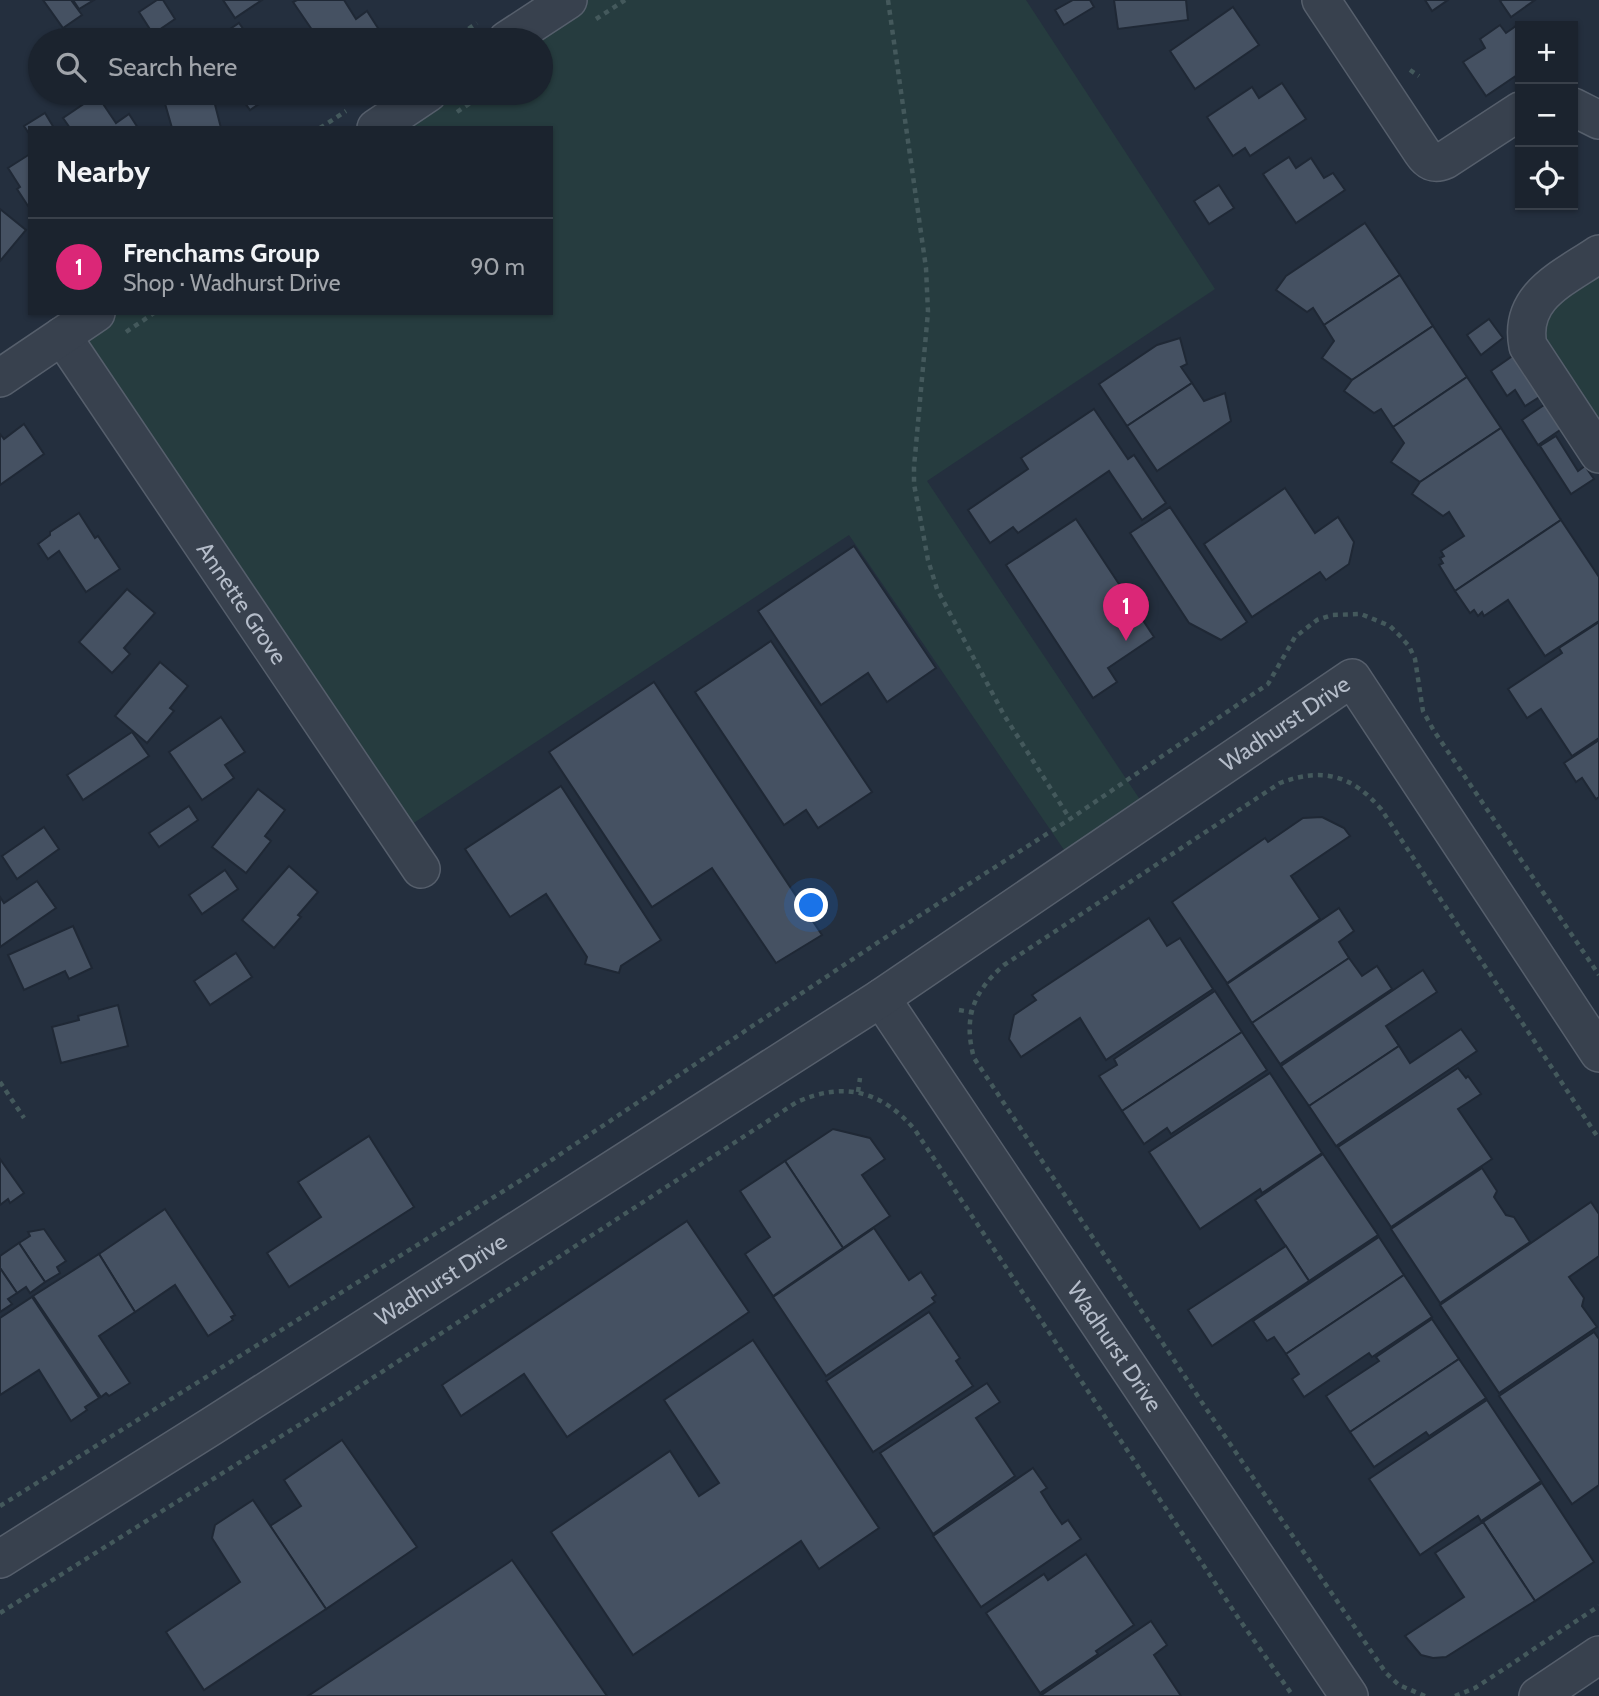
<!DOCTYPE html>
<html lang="en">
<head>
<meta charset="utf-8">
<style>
  :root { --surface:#1b232e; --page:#242b36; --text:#f1f3f6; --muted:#a0a4aa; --line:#39404a; --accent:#db2777 }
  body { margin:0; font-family:Cabin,sans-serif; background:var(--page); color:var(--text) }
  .controls { position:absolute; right:21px; top:21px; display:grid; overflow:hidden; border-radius:0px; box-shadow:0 2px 5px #0004 }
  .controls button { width:63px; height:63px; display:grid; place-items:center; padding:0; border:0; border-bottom:2px solid var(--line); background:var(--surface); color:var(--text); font:35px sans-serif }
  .you { position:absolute; left:812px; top:906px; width:24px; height:24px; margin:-18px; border:5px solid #fff; border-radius:50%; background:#1a73e8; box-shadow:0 0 0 10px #1a73e833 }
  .badge { display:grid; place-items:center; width:46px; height:46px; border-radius:50%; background:var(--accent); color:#fff; font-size:23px; font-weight:700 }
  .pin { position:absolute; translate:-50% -58px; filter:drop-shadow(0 2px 4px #0008) }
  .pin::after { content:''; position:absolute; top:37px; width:24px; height:21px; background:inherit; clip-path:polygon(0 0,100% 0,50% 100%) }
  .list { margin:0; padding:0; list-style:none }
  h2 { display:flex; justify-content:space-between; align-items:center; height:91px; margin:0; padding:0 28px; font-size:30px }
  h2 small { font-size:23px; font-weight:400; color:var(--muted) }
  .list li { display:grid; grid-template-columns:46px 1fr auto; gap:21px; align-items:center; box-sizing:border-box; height:98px; padding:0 28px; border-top:2px solid var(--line) }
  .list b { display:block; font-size:26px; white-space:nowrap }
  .list p { margin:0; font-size:23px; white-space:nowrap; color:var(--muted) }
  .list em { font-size:23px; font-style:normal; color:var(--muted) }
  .icon { flex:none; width:38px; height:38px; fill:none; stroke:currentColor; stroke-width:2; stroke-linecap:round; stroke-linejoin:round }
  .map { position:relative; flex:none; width:1599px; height:1696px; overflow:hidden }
  .search { position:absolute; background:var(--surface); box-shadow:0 2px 5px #0004; left:28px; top:28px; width:525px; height:77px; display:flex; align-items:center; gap:18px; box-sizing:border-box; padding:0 24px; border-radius:38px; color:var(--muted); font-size:26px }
  .panel { position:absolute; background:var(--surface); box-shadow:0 2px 5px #0004; left:28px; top:126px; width:525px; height:189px; border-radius:0px }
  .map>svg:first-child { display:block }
  .green { fill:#263c3f }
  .building { fill:#455162; stroke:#1f2835; stroke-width:2 }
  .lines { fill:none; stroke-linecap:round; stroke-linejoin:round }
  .minor-casing { stroke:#565f6c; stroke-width:40 }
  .path { stroke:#44595c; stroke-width:4.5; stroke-dasharray:5 5; stroke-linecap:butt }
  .minor { stroke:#38414e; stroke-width:37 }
  .labels { text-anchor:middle; stroke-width:5; stroke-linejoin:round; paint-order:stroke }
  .street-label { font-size:23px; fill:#b4bcc9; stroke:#1d2633 }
</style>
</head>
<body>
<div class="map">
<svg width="1599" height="1696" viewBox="0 0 1599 1696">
  <rect width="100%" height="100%" fill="#242f3e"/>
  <g class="green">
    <path d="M568 0H1026L1215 289 927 481 1151 816 1075 866 849 535 397 834 62 336 97 313H551V128H376L428 93H541V40H507Z"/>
    <path d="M1599 265V437L1544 350 1541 318Z"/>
  </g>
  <g class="building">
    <path d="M43 0H71L82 15 63 28Z"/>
    <path d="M73 0H94L79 9Z"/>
    <path d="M157 0H163L175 19 153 34 139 12Z"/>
    <path d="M223 0H262L235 18Z"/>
    <path d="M297 0H344L356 19 367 11 383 36 376 40H319L293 2Z"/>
    <path d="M1073 0H1090L1094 7 1064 25 1055 10Z"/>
    <path d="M1114 0H1186L1188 20 1118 29Z"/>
    <path d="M1425 0H1448L1432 11Z"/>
    <path d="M1502 0H1535L1511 17 1500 1Z"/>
    <path d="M1233 7 1259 45 1195 89 1170 51Z"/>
    <path d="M239 23 251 40H214Z"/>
    <path d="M1500 25 1506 33 1516 26 1520 32V73L1486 96 1463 62 1485 48 1480 39Z"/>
    <path d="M1282 83 1306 119 1250 156 1245 148 1233 156 1207 117 1252 87 1259 98Z"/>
    <path d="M162 93H212L221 128H172Z"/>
    <path d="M238 93H275L250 110Z"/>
    <path d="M277 93H300L284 103Z"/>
    <path d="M97 95 116 123 129 114 138 128H70L63 118Z"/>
    <path d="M45 113 54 128H30V135L24 126Z"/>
    <path d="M30 154V209L17 189 20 187 8 168Z"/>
    <path d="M1289 157 1296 168 1311 158 1324 178 1333 173 1345 190 1296 223 1263 174Z"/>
    <path d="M1219 185 1234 208 1209 224 1194 201Z"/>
    <path d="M0 209 26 230 0 261Z"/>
    <path d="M1365 223 1400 275 1324 325 1313 308 1307 312 1276 290 1286 276Z"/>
    <path d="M1400 275 1433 326 1352 380 1322 358 1334 341 1324 325Z"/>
    <path d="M1489 319 1503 338 1481 355 1467 335Z"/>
    <path d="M1433 326 1467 377 1393 427 1381 409 1374 413 1344 391 1352 380Z"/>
    <path d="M1180 338 1187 364 1181 367 1192 383 1127 426 1099 384 1157 345Z"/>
    <path d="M1514 355 1541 396 1525 406 1515 390 1507 396 1491 371Z"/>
    <path d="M1467 377 1501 428 1420 482 1391 462 1404 443 1393 427Z"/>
    <path d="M1192 383 1204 401 1225 393 1231 421 1157 471 1127 426Z"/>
    <path d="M1547 403 1563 428 1538 445 1522 420Z"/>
    <path d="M1094 409 1128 459 1134 455 1166 503 1142 520 1109 471 1018 533 1013 527 990 543 968 510 1028 469 1021 458Z"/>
    <path d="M24 424 44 454 0 485V434L4 439Z"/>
    <path d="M1501 428 1561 520 1455 591 1439 565 1443 563 1440 558 1444 556 1441 551 1464 536 1449 512 1443 516 1412 494 1420 482Z"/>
    <path d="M1556 436 1578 471 1585 466 1594 479 1571 494 1540 446Z"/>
    <path d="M1285 488 1315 533 1338 517 1354 542 1349 564 1326 580 1320 572 1252 617 1204 544Z"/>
    <path d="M1170 507 1247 622 1221 640 1189 623 1130 533Z"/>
    <path d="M79 513 95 538 98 536 120 569 86 592 59 551 48 559 38 544 50 535V532Z"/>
    <path d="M1076 519 1154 637 1108 668 1117 682 1093 698 1006 565Z"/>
    <path d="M1561 520 1599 577V621L1545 656 1508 600 1484 616 1482 612 1478 616 1474 610 1470 613 1455 591Z"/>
    <path d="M854 546 936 668 887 702 868 673 821 705 758 611Z"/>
    <path d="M127 589 155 613 124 648 130 654 112 673 79 642Z"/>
    <path d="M1599 622V738L1572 756 1541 709 1527 718 1508 689 1562 653 1559 648Z"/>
    <path d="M771 641 872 792 818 828 806 810 784 825 695 692Z"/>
    <path d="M160 662 188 686 170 708 174 711 147 743 115 716Z"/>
    <path d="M654 682 822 935 776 963 712 868 652 907 549 752Z"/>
    <path d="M221 717 245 752 225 765 234 778 202 800 169 752Z"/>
    <path d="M132 732 149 756 83 800 67 775Z"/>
    <path d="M1599 740V797L1596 799 1582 778 1576 782 1564 763Z"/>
    <path d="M561 786 661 940 621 966 619 973 585 964 587 957 546 894 510 917 465 849Z"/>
    <path d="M258 789 285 810 265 836 271 841 246 873 212 847Z"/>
    <path d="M189 806 198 820 159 847 149 833Z"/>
    <path d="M1322 817 1344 828 1350 836 1291 876 1320 919 1227 983 1172 902 1265 838 1268 842 1303 818Z"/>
    <path d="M44 827 59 849 17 879 2 856Z"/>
    <path d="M289 866 318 892 298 915 301 917 274 948 242 920Z"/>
    <path d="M225 870 238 889 202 914 189 895Z"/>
    <path d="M37 881 56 908 0 947V897L4 903Z"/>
    <path d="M1339 908 1354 931 1339 942 1349 958 1252 1023 1227 984Z"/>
    <path d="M1149 918 1167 946 1180 938 1213 989 1106 1060 1080 1018 1021 1057 1009 1039 1014 1015 1036 1000 1032 995Z"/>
    <path d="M73 926 92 968 69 979 65 971 24 990 8 955Z"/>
    <path d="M236 953 252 977 210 1005 194 981Z"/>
    <path d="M1349 958 1362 976 1377 966 1392 989 1280 1064 1252 1023Z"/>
    <path d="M1423 970 1437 992 1386 1026 1399 1046 1309 1106 1281 1066Z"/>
    <path d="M1215 991 1242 1032 1122 1111 1099 1076 1117 1065 1114 1059Z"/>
    <path d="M118 1005 128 1046 61 1063 52 1027 79 1020 78 1016Z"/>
    <path d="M1461 1029 1477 1051 1336 1146 1309 1106 1399 1046 1410 1063Z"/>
    <path d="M1242 1032 1267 1070 1171 1134 1167 1128 1144 1144 1122 1111Z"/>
    <path d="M1458 1068 1466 1078 1468 1076 1481 1094 1458 1109 1492 1159 1391 1227 1338 1147Z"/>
    <path d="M1270 1073 1322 1153 1262 1193 1260 1189 1200 1229 1149 1152Z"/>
    <path d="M833 1129 870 1138 885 1159 862 1175 890 1216 843 1248 785 1161Z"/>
    <path d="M369 1136 414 1207 289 1287 267 1253 321 1217 298 1182Z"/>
    <path d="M1323 1154 1378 1235 1309 1281 1255 1200Z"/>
    <path d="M0 1159 24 1193 10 1203 8 1199 0 1205Z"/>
    <path d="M785 1161 843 1248 773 1296 745 1254 770 1237 740 1191Z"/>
    <path d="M1482 1168 1497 1191 1494 1197 1506 1215 1514 1217 1530 1242 1440 1303 1391 1229Z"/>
    <path d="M1591 1202 1599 1214V1256L1569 1277 1584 1298 1582 1306 1597 1327 1499 1393 1440 1305Z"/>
    <path d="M165 1209 235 1315 231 1317 233 1320 208 1336 175 1285 135 1312 99 1254Z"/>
    <path d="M687 1221 749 1312 567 1437 524 1374 461 1416 442 1385Z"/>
    <path d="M874 1228 909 1280 921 1272 936 1295 932 1298 935 1302 826 1376 773 1297Z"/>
    <path d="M44 1229 66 1261 57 1267 60 1273 45 1282 19 1243 30 1236 28 1232Z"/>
    <path d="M1379 1237 1404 1275 1286 1354 1274 1337 1267 1341 1253 1321Z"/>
    <path d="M19 1243 45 1282 30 1293 26 1287 17 1293 0 1268V1256Z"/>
    <path d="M1286 1246 1309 1281 1212 1346 1188 1310Z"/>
    <path d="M99 1254 135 1312 99 1336 130 1383 109 1396 106 1393 101 1397 33 1296Z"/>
    <path d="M0 1268 17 1293 8 1299 12 1304 0 1312Z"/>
    <path d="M1404 1275 1432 1317 1372 1357 1369 1353 1304 1397 1292 1379 1299 1374 1286 1354Z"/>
    <path d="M32 1297 99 1398 85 1407 87 1410 71 1421 39 1370 0 1395V1318Z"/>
    <path d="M929 1312 960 1358 956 1361 973 1386 873 1452 826 1381Z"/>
    <path d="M1432 1319 1459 1359 1350 1432 1326 1396 1379 1361 1376 1357Z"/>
    <path d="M1594 1332 1599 1339V1485L1572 1504 1499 1396Z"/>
    <path d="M753 1340 879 1528 819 1569 801 1541 633 1655 551 1532 670 1451 699 1496 719 1483 664 1400Z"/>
    <path d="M1459 1359 1486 1398 1429 1436 1426 1432 1374 1467 1350 1432Z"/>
    <path d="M987 1383 1000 1402 976 1418 1015 1476 933 1534 880 1453Z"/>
    <path d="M1487 1400 1541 1481 1481 1521 1478 1516 1420 1555 1369 1479Z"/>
    <path d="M342 1440 417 1547 326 1609 270 1526 301 1506 284 1480Z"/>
    <path d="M1033 1468 1047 1488 1041 1492 1051 1508 1062 1524 1068 1520 1081 1539 981 1607 933 1536Z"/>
    <path d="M1542 1483 1594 1562 1535 1601 1483 1522Z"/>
    <path d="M253 1500 326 1609 204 1690 166 1632 240 1582 212 1538 215 1525Z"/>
    <path d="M1483 1522 1535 1601 1446 1657 1433 1658 1421 1655 1405 1636 1464 1597 1435 1553Z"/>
    <path d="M1086 1554 1134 1625 1096 1651 1098 1654 1040 1693 986 1613 1044 1574 1048 1580Z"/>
    <path d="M512 1560 607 1696H308L508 1563Z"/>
    <path d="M1151 1621 1167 1645 1154 1655 1181 1696H1040Z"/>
  </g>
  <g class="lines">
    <g class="minor-casing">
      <g id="minor">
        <path d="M1321 0 1422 152C1428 161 1434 165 1445 160L1520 111"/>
        <path d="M507 40 568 0"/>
        <path d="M1573 107 1599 120"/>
        <path d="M376 128 428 93"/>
        <path d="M1599 254C1564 278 1518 296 1528 346L1599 454"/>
        <path id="s1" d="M62 336 421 869"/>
        <path d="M0 378 96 313"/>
        <path id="s2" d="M881 998 1349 1696"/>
        <path id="s3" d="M0 1559 212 1426 881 998 1352 678 1599 1053"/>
        <path d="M1538 1696 1599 1655"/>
      </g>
    </g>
    <g class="path">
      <path d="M888 0 926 268 928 312 914 467V484L928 560 937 589 1004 715 1070 819"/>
      <path d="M596 19 625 0"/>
      <path d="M452 40 477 23"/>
      <path d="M1410 70 1419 76"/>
      <path d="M457 112 485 93"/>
      <path d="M320 128 346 111"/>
      <path d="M126 332 154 313"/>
      <path d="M959 1010 970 1012"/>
      <path d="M0 1082 24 1118"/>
      <path d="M858 1092 860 1078"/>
      <path d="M0 1506 526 1177 880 941 1070 819 1268 684 1295 637 1317 620 1332 615 1361 614 1390 626 1400 636 1409 646 1415 659 1423 711 1434 731 1599 975"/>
      <path d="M0 1613 334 1403 797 1102C844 1081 882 1091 915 1130L1239 1619 1293 1696"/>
      <path d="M1425 1696 1399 1685 1386 1673 1205 1407 974 1058C963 1018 973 992 1004 965L1280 783C1322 767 1352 775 1381 809L1599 1139"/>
      <path d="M1455 1696 1475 1688 1599 1606"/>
    </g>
    <use href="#minor" class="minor"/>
  </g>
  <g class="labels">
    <g class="street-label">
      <text dy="8" stroke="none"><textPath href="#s1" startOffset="322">Annette Grove</textPath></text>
      <text dy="8" stroke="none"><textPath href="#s3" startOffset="1533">Wadhurst Drive</textPath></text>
      <text dy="8" stroke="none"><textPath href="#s3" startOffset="522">Wadhurst Drive</textPath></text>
      <text dy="8" stroke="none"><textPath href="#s2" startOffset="420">Wadhurst Drive</textPath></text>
    </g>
  </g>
</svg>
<div class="controls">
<button>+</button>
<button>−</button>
<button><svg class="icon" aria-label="locate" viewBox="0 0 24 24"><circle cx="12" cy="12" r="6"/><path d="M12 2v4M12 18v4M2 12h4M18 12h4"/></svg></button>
</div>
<div class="you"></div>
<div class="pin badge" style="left:1126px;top:641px">1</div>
<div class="search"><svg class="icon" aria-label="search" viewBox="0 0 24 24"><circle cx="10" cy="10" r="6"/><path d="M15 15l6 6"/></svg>Search here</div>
<section class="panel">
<h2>Nearby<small></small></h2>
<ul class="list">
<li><span class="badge">1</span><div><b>Frenchams Group</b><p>Shop · Wadhurst Drive</p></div><em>90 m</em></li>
</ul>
</section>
</div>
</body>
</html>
